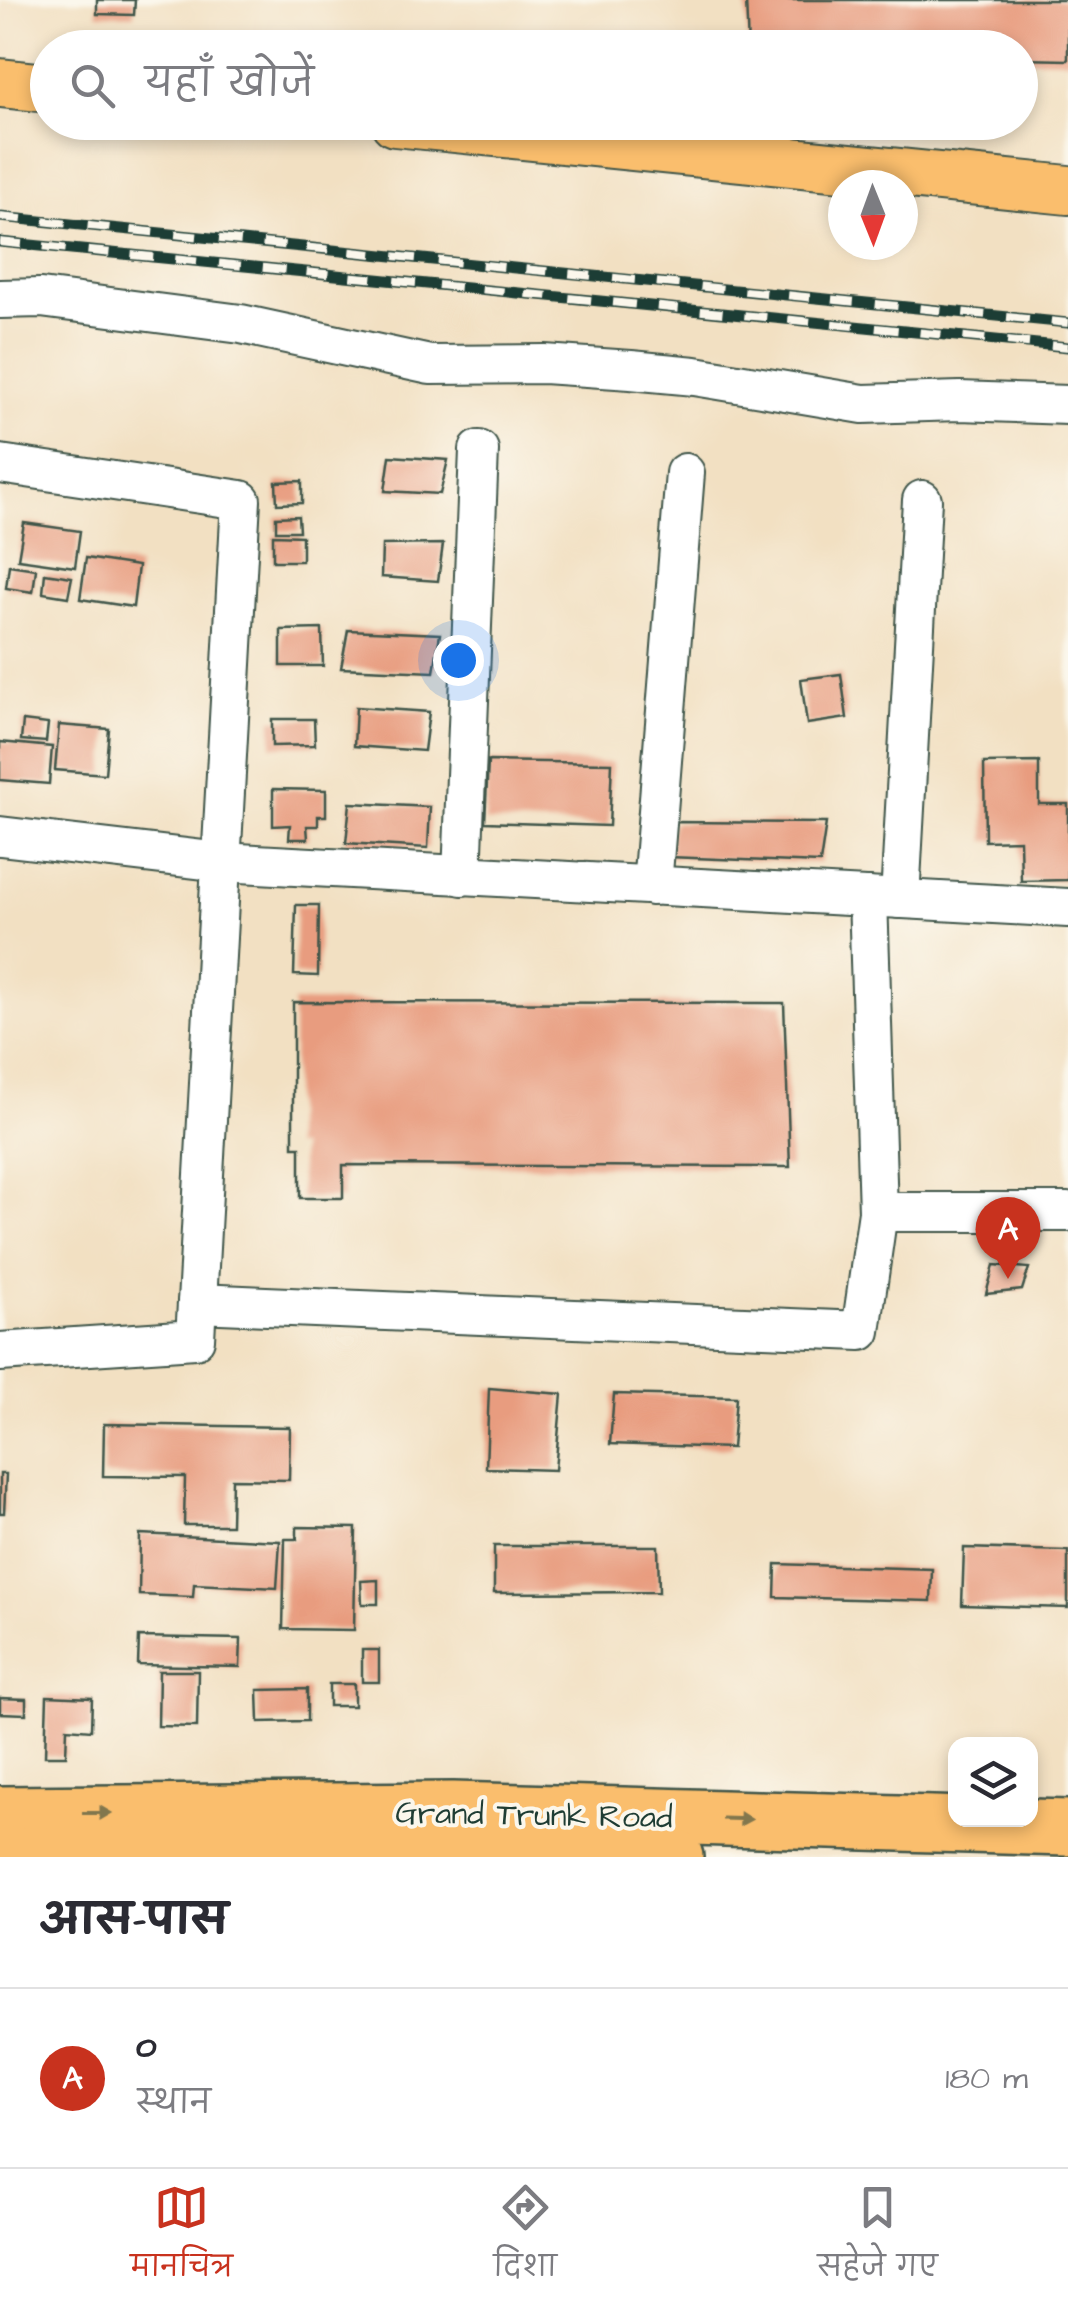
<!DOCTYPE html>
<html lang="hi">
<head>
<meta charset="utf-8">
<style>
  :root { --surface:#fff; --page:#f2f2f3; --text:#2b2b33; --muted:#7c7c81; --line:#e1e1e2; --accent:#c8321e }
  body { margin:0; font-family:"Architects Daughter","Playpen Sans Deva",sans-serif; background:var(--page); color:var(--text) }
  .controls { position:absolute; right:30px; bottom:30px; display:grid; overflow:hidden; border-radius:20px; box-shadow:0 5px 15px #0003 }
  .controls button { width:90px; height:90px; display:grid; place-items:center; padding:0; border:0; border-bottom:2px solid var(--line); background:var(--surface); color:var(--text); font:50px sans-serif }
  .compass { position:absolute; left:828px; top:170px; width:90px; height:90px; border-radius:50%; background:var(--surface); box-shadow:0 5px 15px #0003; rotate:179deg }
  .you { position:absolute; left:458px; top:660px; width:35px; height:35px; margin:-25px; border:8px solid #fff; border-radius:50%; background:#1a73e8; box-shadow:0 0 0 15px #1a73e833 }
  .badge { display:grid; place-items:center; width:65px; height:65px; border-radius:50%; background:var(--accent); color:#fff; font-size:32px; font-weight:700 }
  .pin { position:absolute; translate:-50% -82px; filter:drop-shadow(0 2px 5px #0008) }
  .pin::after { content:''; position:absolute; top:52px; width:35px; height:30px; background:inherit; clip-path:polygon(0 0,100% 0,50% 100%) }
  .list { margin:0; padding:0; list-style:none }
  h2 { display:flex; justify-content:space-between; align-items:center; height:130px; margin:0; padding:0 40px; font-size:42px }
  h2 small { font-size:32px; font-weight:400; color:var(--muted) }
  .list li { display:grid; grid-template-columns:65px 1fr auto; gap:30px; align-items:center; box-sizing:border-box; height:180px; padding:0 40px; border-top:2px solid var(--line) }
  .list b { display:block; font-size:38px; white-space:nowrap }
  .list p { margin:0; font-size:32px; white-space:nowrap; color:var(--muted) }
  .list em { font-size:32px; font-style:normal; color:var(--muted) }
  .icon { flex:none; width:55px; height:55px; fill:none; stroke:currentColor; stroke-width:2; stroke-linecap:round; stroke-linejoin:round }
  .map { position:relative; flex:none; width:1068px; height:1857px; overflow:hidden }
  .search { position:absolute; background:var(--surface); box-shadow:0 5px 15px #0003; left:30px; right:30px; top:30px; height:110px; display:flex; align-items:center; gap:25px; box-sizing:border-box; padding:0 35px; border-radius:55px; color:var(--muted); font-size:38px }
  .sheet { height:310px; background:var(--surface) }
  nav { display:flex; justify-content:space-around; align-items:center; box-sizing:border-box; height:140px; border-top:2px solid var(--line); background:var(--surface); font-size:28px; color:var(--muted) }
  nav a { display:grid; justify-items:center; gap:5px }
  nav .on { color:var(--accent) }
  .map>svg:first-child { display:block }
  .building { fill:#e89c7f }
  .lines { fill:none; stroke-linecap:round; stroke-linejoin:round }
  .minor-casing { stroke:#3f5549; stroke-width:42 }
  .major-casing { stroke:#3f5549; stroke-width:52 }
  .highway-casing { stroke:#3f5549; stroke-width:60 }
  .minor { stroke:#fff; stroke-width:38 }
  .major { stroke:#fabe6d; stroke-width:48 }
  .highway { stroke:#fabe6d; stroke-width:55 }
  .rail-casing { stroke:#1f3d34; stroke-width:11 }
  .rail { stroke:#fbf7ec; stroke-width:8; stroke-dasharray:22; stroke-linecap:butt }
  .oneway { fill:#82774e }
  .labels { text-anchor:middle; stroke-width:8; stroke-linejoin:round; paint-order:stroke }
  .street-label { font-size:32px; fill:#1f3d34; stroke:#fbf7ec }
</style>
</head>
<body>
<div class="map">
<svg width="1068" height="1857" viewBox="0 0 1068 1857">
  <rect width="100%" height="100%" fill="#fbf7ec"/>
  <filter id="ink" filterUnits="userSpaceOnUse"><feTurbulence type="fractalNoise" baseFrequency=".01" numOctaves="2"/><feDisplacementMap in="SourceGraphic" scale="20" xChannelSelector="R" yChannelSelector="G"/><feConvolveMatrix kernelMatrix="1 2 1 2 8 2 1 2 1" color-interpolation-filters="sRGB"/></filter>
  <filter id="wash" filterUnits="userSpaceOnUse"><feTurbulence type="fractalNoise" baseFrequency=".0048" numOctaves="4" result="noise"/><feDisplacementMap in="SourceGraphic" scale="40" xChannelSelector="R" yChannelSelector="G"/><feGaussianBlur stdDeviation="2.25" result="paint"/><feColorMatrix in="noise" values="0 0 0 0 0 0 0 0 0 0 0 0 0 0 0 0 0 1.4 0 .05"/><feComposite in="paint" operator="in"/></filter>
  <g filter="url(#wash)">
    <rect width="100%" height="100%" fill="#f2e0c2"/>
    <g id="blocks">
      <g class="building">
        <path d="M97 0H135L134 15 97 14Z"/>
        <path d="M746 0H1068V60L1020 59V48H748Z"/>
        <path d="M390 456 448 460 440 494 385 491Z"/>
        <path d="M302 481V503L277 504 276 482Z"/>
        <path d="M298 516 299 531H276V517Z"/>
        <path d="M24 523 80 531 75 567 18 559Z"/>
        <path d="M273 535 302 536V561H273Z"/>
        <path d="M443 544 438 581 381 577 382 545Z"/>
        <path d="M86 558 138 566 133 607 80 599Z"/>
        <path d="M9 565 36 569 33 592 6 588Z"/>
        <path d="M45 573 72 577 68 597 43 593Z"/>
        <path d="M322 629 323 666H281V630Z"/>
        <path d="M348 630 440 634 434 672 341 668Z"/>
        <path d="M841 674 847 718 807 724 801 679Z"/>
        <path d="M356 707 429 712 424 751 354 746Z"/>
        <path d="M272 719H314L315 745 272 746Z"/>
        <path d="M23 721 48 724 46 742 21 740Z"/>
        <path d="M59 725 109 729 105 774 55 770Z"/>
        <path d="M0 742 52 747 49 784 0 780Z"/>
        <path d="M488 761 612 763 609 826 485 822Z"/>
        <path d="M1039 762V804H1068V880L1021 881 1020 840 985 841 984 763Z"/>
        <path d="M273 789 326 790V816H318V826H307L308 839H289L290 825 273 826Z"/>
        <path d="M350 803 430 807 428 848 346 843Z"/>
        <path d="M673 822 826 823 820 863 669 857Z"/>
        <path d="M296 905H319L318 976 294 975Z"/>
        <path d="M293 1002 784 1003 790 1167 343 1165V1198H300V1147H293Z"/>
        <path d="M994 1265 1029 1268 1022 1290 986 1294Z"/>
        <path d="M489 1388 562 1394 555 1470 486 1468Z"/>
        <path d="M614 1394 736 1397 732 1448 610 1444Z"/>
        <path d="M104 1424 290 1427 289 1480 232 1479 231 1525H184L185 1477 103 1476Z"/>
        <path d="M0 1474H6L4 1513H0Z"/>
        <path d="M297 1527 356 1528 354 1630 283 1629 285 1539H297Z"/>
        <path d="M140 1534 280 1541 277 1588 194 1584 193 1597 139 1595Z"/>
        <path d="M494 1546H658L659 1592 494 1593Z"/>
        <path d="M964 1548 1068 1551V1608L962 1605Z"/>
        <path d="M776 1564 932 1569 931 1601 775 1597Z"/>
        <path d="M378 1580V1604H362L361 1581Z"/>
        <path d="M139 1637 241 1639 240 1667 138 1665Z"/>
        <rect x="362" y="1650" width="17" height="32"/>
        <path d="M159 1671H198L197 1727 158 1726Z"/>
        <rect x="329" y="1684" width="25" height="22"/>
        <path d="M307 1689V1721L259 1722 258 1690Z"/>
        <path d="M47 1696 92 1698 91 1730 67 1728 66 1756H45Z"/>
        <path d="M0 1698 26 1699V1714L0 1713Z"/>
      </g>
    </g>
  </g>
  <g filter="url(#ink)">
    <use href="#blocks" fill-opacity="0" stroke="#3f5549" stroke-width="2.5"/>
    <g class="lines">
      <g class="minor-casing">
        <g id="minor">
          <path d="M0 299 41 298 241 324 430 365 544 364 631 370 695 376 863 404 960 401 1068 405"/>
          <path d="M0 464 241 500 195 1339 0 1352"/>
          <path d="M0 836 221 862 1068 908"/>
          <path d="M462 876 479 450"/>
          <path d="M652 886 685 473"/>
          <path d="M900 899 922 500"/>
          <path d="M878 1212H1068"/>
          <path d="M197 1303 861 1331 878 1212 868 897"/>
        </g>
      </g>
      <g class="major-casing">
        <g id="major">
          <path d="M0 83 48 88"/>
          <path d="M395 122 1068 190"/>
        </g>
      </g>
      <g class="highway-casing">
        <g id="highway">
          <path d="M0 1814 453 1810 1068 1828"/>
          <path d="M0 1855 675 1857"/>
        </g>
      </g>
      <use href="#minor" class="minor"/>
      <use href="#major" class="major"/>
      <use href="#highway" class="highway"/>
      <g class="rail-casing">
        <g id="rail">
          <path d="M0 217 1068 323"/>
          <path d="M0 242 1068 347"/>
        </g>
      </g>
      <use href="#rail" class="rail"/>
    </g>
    <defs><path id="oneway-solid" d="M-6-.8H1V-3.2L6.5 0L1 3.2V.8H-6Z" transform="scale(2.5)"/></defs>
    <g class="oneway">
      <use href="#oneway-solid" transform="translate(97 1813)"/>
      <use href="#oneway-solid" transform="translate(737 1819) rotate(2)"/>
    </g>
  </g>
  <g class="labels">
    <g class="street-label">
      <text transform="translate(534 1814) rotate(1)" y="11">Grand Trunk Road</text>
    </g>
  </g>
</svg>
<div class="controls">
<button><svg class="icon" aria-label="layers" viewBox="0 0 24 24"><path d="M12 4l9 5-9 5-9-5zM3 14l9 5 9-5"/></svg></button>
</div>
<svg class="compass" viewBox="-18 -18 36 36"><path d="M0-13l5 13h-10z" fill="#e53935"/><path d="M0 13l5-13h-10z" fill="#7c7c81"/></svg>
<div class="you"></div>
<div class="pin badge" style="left:1008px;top:1279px">A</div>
<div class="search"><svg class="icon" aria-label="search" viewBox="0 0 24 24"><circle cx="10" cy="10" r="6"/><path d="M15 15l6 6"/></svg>यहाँ खोजें</div>
</div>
<section class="sheet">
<h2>आस-पास<small></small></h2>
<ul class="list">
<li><span class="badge">A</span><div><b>o</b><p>स्थान</p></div><em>180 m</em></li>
</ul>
</section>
<nav>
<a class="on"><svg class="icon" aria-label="map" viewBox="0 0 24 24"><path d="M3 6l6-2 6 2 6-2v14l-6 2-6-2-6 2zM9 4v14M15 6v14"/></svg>मानचित्र</a>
<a><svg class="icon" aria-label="directions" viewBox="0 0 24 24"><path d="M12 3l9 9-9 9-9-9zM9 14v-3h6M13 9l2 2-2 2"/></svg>दिशा</a>
<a><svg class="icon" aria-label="saved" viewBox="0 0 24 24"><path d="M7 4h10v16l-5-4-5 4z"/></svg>सहेजे गए</a>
</nav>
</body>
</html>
